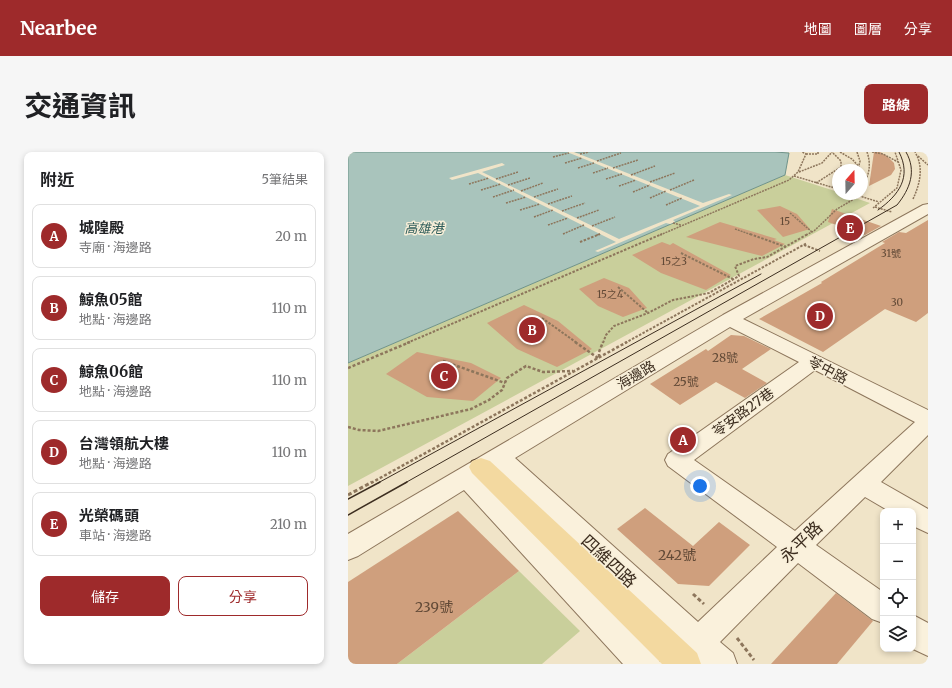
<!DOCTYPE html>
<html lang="zh-TW">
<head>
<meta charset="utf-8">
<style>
  :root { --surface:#fff; --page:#f6f6f6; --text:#202124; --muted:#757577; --line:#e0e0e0; --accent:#9e2a2b }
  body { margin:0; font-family:Merriweather,"Noto Sans TC",serif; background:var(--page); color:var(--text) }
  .controls { position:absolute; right:12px; bottom:12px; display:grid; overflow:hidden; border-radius:8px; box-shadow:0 2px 6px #0003 }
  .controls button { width:36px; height:36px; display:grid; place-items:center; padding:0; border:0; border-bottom:1px solid var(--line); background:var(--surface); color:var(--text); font:20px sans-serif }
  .compass { position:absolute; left:484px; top:12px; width:36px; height:36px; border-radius:50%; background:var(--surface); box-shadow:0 2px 6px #0003; rotate:20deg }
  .you { position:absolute; left:352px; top:334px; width:14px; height:14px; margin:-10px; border:3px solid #fff; border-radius:50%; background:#1a73e8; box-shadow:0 0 0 6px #1a73e833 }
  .badge { display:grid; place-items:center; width:26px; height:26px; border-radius:50%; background:var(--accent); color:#fff; font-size:13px; font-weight:700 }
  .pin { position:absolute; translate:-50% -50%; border:2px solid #fff; box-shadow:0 1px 4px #0006 }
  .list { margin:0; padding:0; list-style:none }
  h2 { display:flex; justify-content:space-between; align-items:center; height:52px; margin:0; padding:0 16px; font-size:17px }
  h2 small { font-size:13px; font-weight:400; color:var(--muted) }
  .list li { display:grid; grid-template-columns:26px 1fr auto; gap:12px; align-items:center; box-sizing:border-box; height:64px; margin:0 8px 8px; padding:0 8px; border:1px solid var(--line); border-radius:8px }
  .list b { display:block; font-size:15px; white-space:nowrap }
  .list p { margin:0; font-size:13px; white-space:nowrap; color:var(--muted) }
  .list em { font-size:13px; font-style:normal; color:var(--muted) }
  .actions { display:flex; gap:8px; padding:12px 16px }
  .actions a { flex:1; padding:9px 0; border:1px solid var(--accent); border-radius:8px; text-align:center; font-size:14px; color:var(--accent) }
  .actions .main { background:var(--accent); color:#fff }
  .icon { flex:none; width:22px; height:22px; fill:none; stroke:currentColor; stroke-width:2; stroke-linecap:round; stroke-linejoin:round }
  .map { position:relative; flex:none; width:580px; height:512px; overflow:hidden; border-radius:8px }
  header { display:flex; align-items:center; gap:24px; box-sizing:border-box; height:56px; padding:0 20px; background:var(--accent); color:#fff }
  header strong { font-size:19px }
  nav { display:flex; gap:22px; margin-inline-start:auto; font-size:14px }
  .intro { display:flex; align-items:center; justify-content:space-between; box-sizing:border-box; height:96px; padding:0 24px }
  h1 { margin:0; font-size:28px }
  .button { padding:10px 18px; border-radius:8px; background:var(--accent); color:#fff; font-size:14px; font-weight:700 }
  main { display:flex; gap:24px; padding:0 24px }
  aside { flex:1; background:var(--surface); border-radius:8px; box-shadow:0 2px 6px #0003 }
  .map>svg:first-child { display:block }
  .green { fill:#c9cf9b }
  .water { fill:#a9c4bc; stroke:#6f938a }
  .pier { fill:#f0e4c8 }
  .building { fill:#cf9f7d }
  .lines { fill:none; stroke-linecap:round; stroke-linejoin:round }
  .minor-casing { stroke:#8d765c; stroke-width:2 }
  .major-casing { stroke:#5b4430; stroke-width:2 }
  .path-far3 { stroke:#8d765c; stroke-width:1.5; stroke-dasharray:2 1; stroke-linecap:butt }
  .path-far2 { stroke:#8d765c; stroke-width:2; stroke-dasharray:2.5 1.5; stroke-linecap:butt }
  .path-far1 { stroke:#8d765c; stroke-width:2.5; stroke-dasharray:3 2; stroke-linecap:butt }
  .path { stroke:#8d765c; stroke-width:3; stroke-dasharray:4 2.5; stroke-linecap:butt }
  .minor { fill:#faf1dc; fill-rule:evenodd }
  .major { fill:#f3d9a0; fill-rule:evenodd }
  .tram-far1 { stroke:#3d2e20; stroke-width:1 }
  .tram { stroke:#3d2e20; stroke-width:1.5 }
  .labels { text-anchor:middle; stroke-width:3; stroke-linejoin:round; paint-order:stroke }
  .far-number-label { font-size:10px; fill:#624a37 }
  .number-label { font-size:12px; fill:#624a37 }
  .far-water-label { font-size:13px; font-style:italic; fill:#2f5d5a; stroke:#f7eed8 }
  .street-label { font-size:14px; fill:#3d2e20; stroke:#f7eed8 }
  .near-number-label { font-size:14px; fill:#624a37 }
  .near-street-label { font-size:17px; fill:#3d2e20; stroke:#f7eed8 }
</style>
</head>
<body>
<header>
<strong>Nearbee</strong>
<nav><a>地圖</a><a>圖層</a><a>分享</a></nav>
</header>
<div class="intro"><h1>交通資訊</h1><a class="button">路線</a></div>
<main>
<aside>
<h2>附近<small>5筆結果</small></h2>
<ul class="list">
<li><span class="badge">A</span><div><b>城隍殿</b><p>寺廟 · 海邊路</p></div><em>20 m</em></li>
<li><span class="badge">B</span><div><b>鯨魚05館</b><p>地點 · 海邊路</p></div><em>110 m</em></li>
<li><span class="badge">C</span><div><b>鯨魚06館</b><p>地點 · 海邊路</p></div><em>110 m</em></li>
<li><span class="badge">D</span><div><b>台灣領航大樓</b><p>地點 · 海邊路</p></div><em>110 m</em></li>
<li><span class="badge">E</span><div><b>光榮碼頭</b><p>車站 · 海邊路</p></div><em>210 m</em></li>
</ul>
<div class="actions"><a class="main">儲存</a><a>分享</a></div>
</aside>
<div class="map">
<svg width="580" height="512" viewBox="0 0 580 512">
  <rect width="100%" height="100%" fill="#f0e4c8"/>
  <g class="green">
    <path d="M437 23 490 40V42H495L522 51 0 334V211Z"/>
    <path d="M171 419 232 479 194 512H49Z"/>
  </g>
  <path class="water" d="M0 0H427L441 1 437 23 0 211Z"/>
  <path class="pier" d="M219 0H226L355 51 381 42 384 43 325 68 327 70 322 72 318 71 250 100 247 99 268 90 130 21 104 28 101 26 154 11 157 13 134 20 271 87 352 54Z"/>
  <g class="building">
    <path d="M526 0H532L539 4 546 11 547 17 543 23 521 34Z"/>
    <path d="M432 54 449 62 462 77 435 85 409 58Z"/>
    <path d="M484 57 533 74 517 83 480 70Z"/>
    <path d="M580 68V161L568 170 537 157 475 200 411 167 474 131 473 130 537 91 534 90 551 80 558 81Z"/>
    <path d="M372 70 429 87 426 88 437 92 414 104 338 85Z"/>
    <path d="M314 90 322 93 325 91 383 123 358 138 313 121 284 103Z"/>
    <path d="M256 126 281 136 299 156 275 165 250 154 231 137Z"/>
    <path d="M176 153 210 169 244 197 209 215 169 197 139 171Z"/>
    <path d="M383 183 396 184 423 197 394 217 419 231 397 246 368 230 332 253 302 232 358 197 360 199Z"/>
    <path d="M69 200 123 211 153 226 125 249 79 245 38 222Z"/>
    <path d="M297 356 345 394 371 370 402 393 361 434 330 432 269 377Z"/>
    <path d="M110 359 171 419 49 512H0V430Z"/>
    <path d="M488 441 525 469 489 512H423Z"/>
  </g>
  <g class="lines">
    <g class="minor-casing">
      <g id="minor">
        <path d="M580 52V62L395 167 580 258V283L533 330 580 357V381L565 374V359H541L517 345 468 393 535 440V471L524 467 450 411 372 490 385 501 389 512H275L116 338 10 404 0 408V382L375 163 575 53ZM382 175 451 210 320 302 317 308 320 314 429 395 350 470 167 306ZM467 218 567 270 447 379 346 308ZM148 317 328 490 316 501 312 510 309 501 135 326Z"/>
        <path d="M565 463 580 471V504L565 497Z"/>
      </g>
    </g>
    <g class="major-casing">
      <path id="major" d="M133 306 142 309 349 501 353 512H314L124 321 121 315 124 309Z"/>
    </g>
    <g class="path-far3">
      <path d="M492 0 504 7 511 15"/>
      <path d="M509 0 512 9 510 18"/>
      <path d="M524 0 535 2 550 10"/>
      <path d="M232 2 241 0"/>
      <path d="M458 2H470V0"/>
      <path d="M570 4 580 13"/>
      <path d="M205 5 221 1"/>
      <path d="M249 9 273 1"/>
      <path d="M217 11 234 6"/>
      <path d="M493 15 510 17"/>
      <path d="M230 16 246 11"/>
      <path d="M265 16 290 8"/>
      <path d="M451 20 474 11 484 0"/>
      <path d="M245 21 260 16"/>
      <path d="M283 23 307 14"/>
      <path d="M446 24 490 37"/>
      <path d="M148 27 170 20"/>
      <path d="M258 27 274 22"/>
      <path d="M302 30 327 21"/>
      <path d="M468 31 493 15V9L484 0"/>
      <path d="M121 32 141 26"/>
      <path d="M160 33 182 26"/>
      <path d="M514 33C522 24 523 11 519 0"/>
      <path d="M271 34 288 28"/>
      <path d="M484 35 490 32"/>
      <path d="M133 38 153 32"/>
      <path d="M322 38 346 28"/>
      <path d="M173 39 195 31"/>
      <path d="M285 40 302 33"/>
      <path d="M505 42 531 50"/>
      <path d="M145 45 166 38"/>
      <path d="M186 45 210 37"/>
      <path d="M302 46 318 39"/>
      <path d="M565 47C572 32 576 15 567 0"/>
      <path d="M158 51 178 45"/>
      <path d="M200 52 224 44"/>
      <path d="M318 53 334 46"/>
      <path d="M527 55 544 60"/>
      <path d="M525 56 549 36 553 18 547 0"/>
      <path d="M172 58 192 52"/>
      <path d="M214 59 237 51"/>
      <path d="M442 61 464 80"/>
      <path d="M186 65 205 58"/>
      <path d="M229 66 251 58"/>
      <path d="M325 71 333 73"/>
      <path d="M200 73 220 66"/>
      <path d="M244 74 267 65"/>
      <path d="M387 77 404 83"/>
      <path d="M215 82 236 73"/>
      <path d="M249 83 252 82"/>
      <path d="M312 83 441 28 450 20 458 2 454 0"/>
      <path d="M458 83 466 79 489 57 511 44"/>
    </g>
    <g class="path-far2">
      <path d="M402 82 438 95"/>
      <path d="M232 90 252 82"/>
      <path d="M456 93 472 99"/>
      <path d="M333 101 385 127"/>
      <path d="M270 135 300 161"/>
      <path d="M194 166 229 191"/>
      <path d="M59 191 314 82"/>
      <path d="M255 191 258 183 266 174 300 161 325 148 361 141 391 124 387 114 406 107 419 105 460 82"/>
      <path d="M277 191 459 91"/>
    </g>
    <g class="path-far1">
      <path d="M227 190 250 206"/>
      <path d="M251 205V200L255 190"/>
      <path d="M95 209 157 231"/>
      <path d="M0 216 62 190"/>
      <path d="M0 275 11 278 30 279 123 257 141 248 154 238 159 226 178 214 195 220 225 219"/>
      <path d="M23 331 279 190"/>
    </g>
    <g class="path">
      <path d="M0 343 24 330"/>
      <path d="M345 442 356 452"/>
      <path d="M389 486 406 508"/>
    </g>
    <use href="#minor" class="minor"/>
    <use href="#major" class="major"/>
    <g class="tram-far1">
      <path d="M530 58C551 43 564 25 551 0"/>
      <path d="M30 331 413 122"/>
      <path d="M57 331 549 53C562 37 569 19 558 0"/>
    </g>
    <g class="tram">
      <path d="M0 347 32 330"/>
      <path d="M0 363 59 330"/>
    </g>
  </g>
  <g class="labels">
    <g class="far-number-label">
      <text x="437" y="73">15</text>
      <text x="543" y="105">31號</text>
      <text x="326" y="113">15之3</text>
      <text x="262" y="146">15之4</text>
      <text x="549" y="154">30</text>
    </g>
    <g class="number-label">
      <text x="377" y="210">28號</text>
      <text x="338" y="234">25號</text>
    </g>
    <g class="far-water-label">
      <text x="76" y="81">高雄港</text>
    </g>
    <g class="street-label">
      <text transform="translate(480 218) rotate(27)" y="5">苓中路</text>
      <text transform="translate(288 223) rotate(-31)" y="5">海邊路</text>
      <text transform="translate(395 260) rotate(-36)" y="5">苓安路27巷</text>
    </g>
    <g class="near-number-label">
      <text x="329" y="408">242號</text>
      <text x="86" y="460">239號</text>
    </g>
    <g class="near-street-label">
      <text transform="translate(453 390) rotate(-44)" y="6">永平路</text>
      <text transform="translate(261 409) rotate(43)" y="6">四維四路</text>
    </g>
  </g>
</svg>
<div class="controls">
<button>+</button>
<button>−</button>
<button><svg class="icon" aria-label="locate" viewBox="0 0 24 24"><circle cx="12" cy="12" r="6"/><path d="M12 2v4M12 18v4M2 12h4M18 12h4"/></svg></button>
<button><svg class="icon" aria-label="layers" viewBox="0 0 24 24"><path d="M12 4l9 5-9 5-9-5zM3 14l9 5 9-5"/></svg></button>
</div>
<svg class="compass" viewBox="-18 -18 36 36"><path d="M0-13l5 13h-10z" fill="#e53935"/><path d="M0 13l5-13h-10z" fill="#757577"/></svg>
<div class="you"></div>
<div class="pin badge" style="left:335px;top:288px">A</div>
<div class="pin badge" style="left:184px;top:178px">B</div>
<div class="pin badge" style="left:96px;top:224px">C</div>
<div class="pin badge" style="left:472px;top:164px">D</div>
<div class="pin badge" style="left:502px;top:76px">E</div>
</div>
</main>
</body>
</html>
